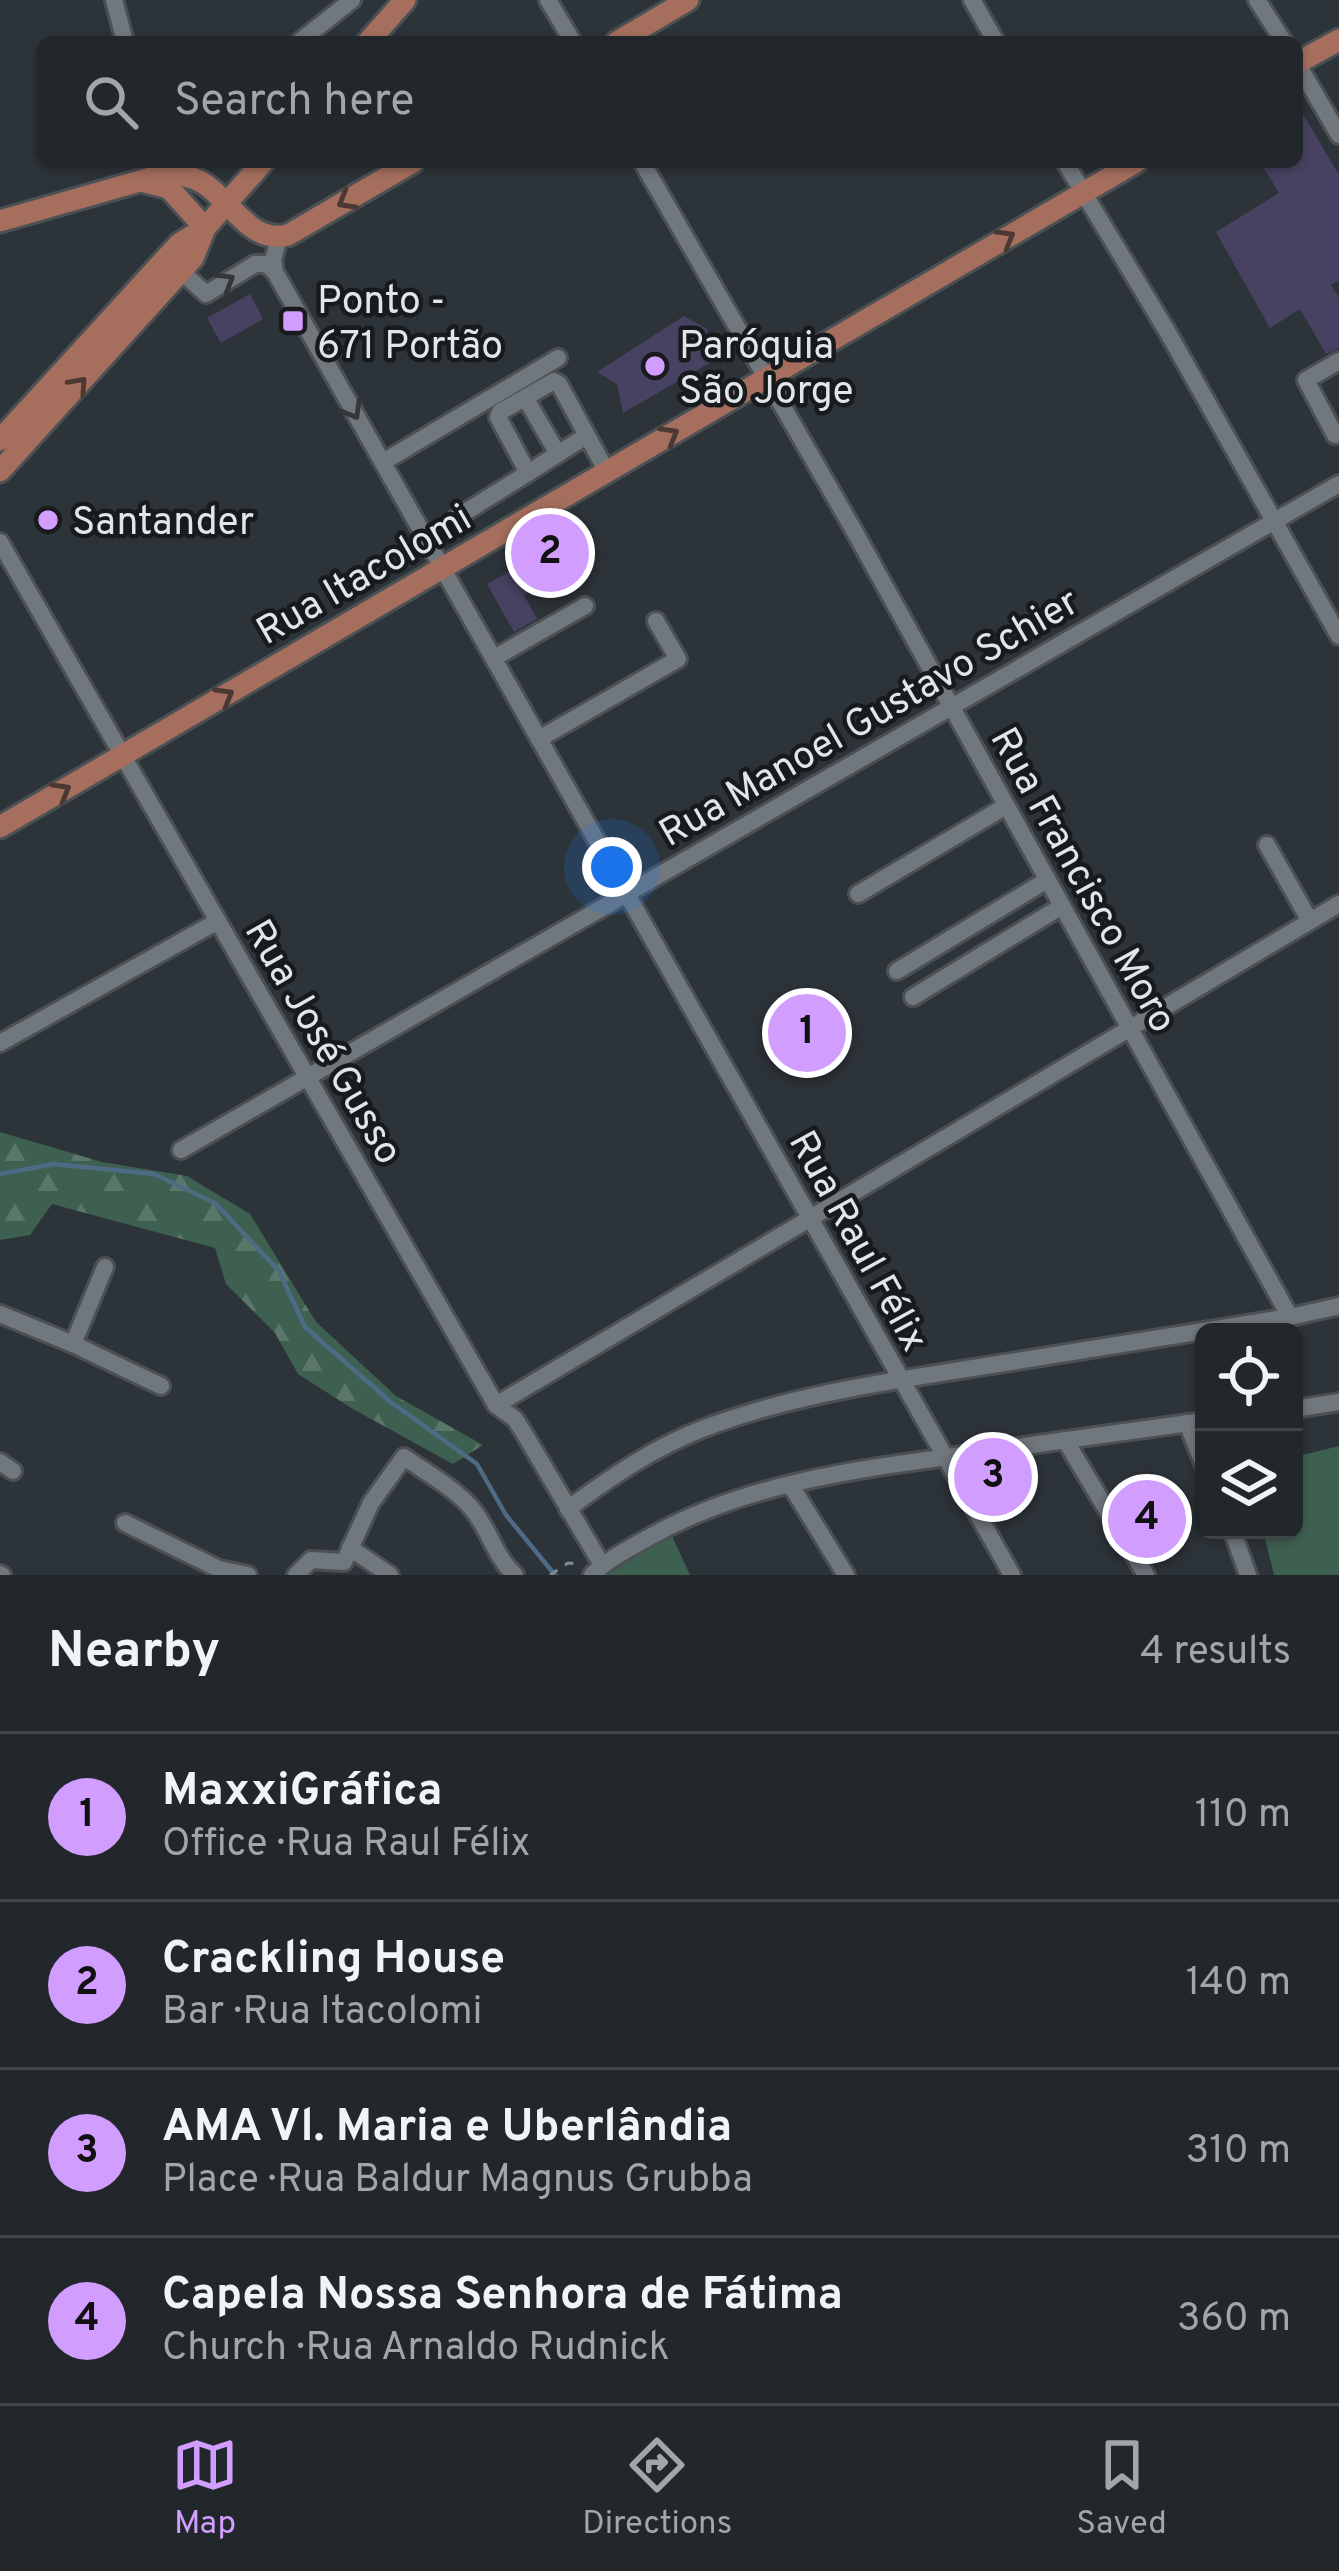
<!DOCTYPE html>
<html lang="en">
<head>
<meta charset="utf-8">
<style>
  :root { --surface:#22272b; --page:#2e3337; --text:#f1f3f6; --muted:#a2a5a9; --line:#3f4447; --accent:#d19dfe }
  body { margin:0; font-family:Overpass,sans-serif; background:var(--page); color:var(--text) }
  .controls { position:absolute; right:36px; bottom:36px; display:grid; overflow:hidden; border-radius:18px; box-shadow:0 3px 9px #0004 }
  .controls button { width:108px; height:108px; display:grid; place-items:center; padding:0; border:0; border-bottom:3px solid var(--line); background:var(--surface); color:var(--text); font:60px sans-serif }
  .you { position:absolute; left:612px; top:867px; width:42px; height:42px; margin:-30px; border:9px solid #fff; border-radius:50%; background:#1a73e8; box-shadow:0 0 0 18px #1a73e833 }
  .badge { display:grid; place-items:center; width:78px; height:78px; border-radius:50%; background:var(--accent); color:#111; font-size:39px; font-weight:700 }
  .pin { position:absolute; translate:-50% -50%; border:6px solid #fff; box-shadow:0 3px 12px #0006 }
  .list { margin:0; padding:0; list-style:none }
  h2 { display:flex; justify-content:space-between; align-items:center; height:156px; margin:0; padding:0 48px; font-size:51px }
  h2 small { font-size:39px; font-weight:400; color:var(--muted) }
  .list li { display:grid; grid-template-columns:78px 1fr auto; gap:36px; align-items:center; box-sizing:border-box; height:168px; padding:0 48px; border-top:3px solid var(--line) }
  .list b { display:block; font-size:45px; white-space:nowrap }
  .list p { margin:0; font-size:39px; white-space:nowrap; color:var(--muted) }
  .list em { font-size:39px; font-style:normal; color:var(--muted) }
  .icon { flex:none; width:66px; height:66px; fill:none; stroke:currentColor; stroke-width:2; stroke-linecap:round; stroke-linejoin:round }
  .map { position:relative; flex:none; width:1339px; height:1575px; overflow:hidden }
  .search { position:absolute; background:var(--surface); box-shadow:0 3px 9px #0004; left:36px; right:36px; top:36px; height:132px; display:flex; align-items:center; gap:30px; box-sizing:border-box; padding:0 42px; border-radius:18px; color:var(--muted); font-size:45px }
  .sheet { height:828px; background:var(--surface) }
  nav { display:flex; justify-content:space-around; align-items:center; box-sizing:border-box; height:168px; border-top:3px solid var(--line); background:var(--surface); font-size:33px; color:var(--muted) }
  nav a { display:grid; justify-items:center; gap:6px }
  nav .on { color:var(--accent) }
  .map>svg:first-child { display:block }
  .forest { fill:url(#forest-firs) }
  .garden { fill:#3e6051 }
  .lines { fill:none; stroke-linecap:round; stroke-linejoin:round }
  .stream { stroke:#4e6b85; stroke-width:4.5 }
  .building { fill:#484262 }
  .minor-casing { stroke:#4b5055; stroke-width:22 }
  .major-casing { stroke:#4b5055; stroke-width:27 }
  .path { stroke:#83898d; stroke-width:3; stroke-dasharray:9 9; stroke-linecap:butt }
  .minor { stroke:#70777d; stroke-width:16 }
  .major { stroke:#a66f5d; stroke-width:21 }
  .oneway { stroke:#4a3833 }
  .oneway2 { stroke:#32373a }
  .poi-dot { fill:#d19dfe; stroke:#181b1d; stroke-width:4.5 }
  .labels { text-anchor:middle; stroke-width:9; stroke-linejoin:round; paint-order:stroke }
  .poi-label { font-size:39px; fill:#e2e6ea; stroke:#181b1d; text-anchor:start }
  .street-label { font-size:39px; fill:#e2e6ea; stroke:#181b1d }
</style>
</head>
<body>
<div class="map">
<svg width="1339" height="1575" viewBox="0 0 1339 1575">
  <defs>
    <pattern id="forest-firs" width="22" height="20" patternUnits="userSpaceOnUse" patternTransform="scale(3)"><rect width="22" height="20" fill="#3e6051"/><path d="M5 1l3.5 6h-7zM16 11l3.5 6h-7z" fill="#5a776a"/></pattern>
  </defs>
  <rect width="100%" height="100%" fill="#2d3439"/>
  <path class="forest" d="M0 1132 102 1162 187 1176 250 1214 316 1322 396 1396 483 1445 453 1464 353 1409 298 1374 275 1333 226 1284 215 1248 52 1204 30 1235 0 1240Z"/>
  <g class="garden">
    <path d="M1339 1446V1575H1274L1263 1530H1294V1457Z"/>
    <path d="M672 1536 690 1575H604L638 1553Z"/>
  </g>
  <g class="lines">
    <path class="stream" d="M0 1174 54 1164 154 1174 215 1203 279 1271 305 1327 392 1403 477 1464 506 1515 555 1575"/>
  </g>
  <g class="building">
    <path d="M1297 104 1339 175V280L1331 285 1339 298V348L1326 354 1300 309 1270 328 1216 232 1279 193 1260 162H1297Z"/>
    <path d="M250 294 263 319 221 343 207 318Z"/>
    <path d="M684 316 707 329 713 361 623 413 617 384 597 372Z"/>
    <path d="M555 546 570 568 524 595 537 619 514 632 487 584Z"/>
    <path d="M1009 1465 1013 1484 977 1486 971 1469Z"/>
    <path d="M1163 1508 1171 1523 1134 1530 1125 1515Z"/>
  </g>
  <g class="lines">
    <g class="minor-casing">
      <g id="minor">
        <path d="M114 0 125 42"/>
        <path d="M548 0 573 42"/>
        <path d="M972 0 996 42"/>
        <path d="M1257 0 1284 42"/>
        <path d="M299 42 352 0"/>
        <path d="M1297 63 1339 135"/>
        <path d="M642 162 852 527 1290 1317"/>
        <path d="M1065 162 1167 331 1339 636"/>
        <path d="M279 238 273 260 275 272 1012 1575"/>
        <path d="M181 271 206 294 255 264H266L275 272"/>
        <path d="M1339 361 1306 380 1335 435 1339 433"/>
        <path d="M526 399 558 454"/>
        <path d="M586 436 528 473 498 417 500 412 554 381 559 384 607 472"/>
        <path d="M383 462 558 358"/>
        <path d="M456 518 528 473"/>
        <path d="M0 542 496 1405 515 1419 524 1433 602 1565"/>
        <path d="M494 658 585 606"/>
        <path d="M539 739 678 659 656 621"/>
        <path d="M1267 845 1310 921"/>
        <path d="M858 894 1006 806"/>
        <path d="M897 971 1047 880"/>
        <path d="M913 997 1062 906"/>
        <path d="M0 1043 218 921"/>
        <path d="M181 1150 1339 484"/>
        <path d="M0 1314 73 1344 161 1386"/>
        <path d="M73 1344 105 1267"/>
        <path d="M496 1405 1339 904"/>
        <path d="M1294 1409 1339 1402"/>
        <path d="M1187 1423 1204 1465"/>
        <path d="M1065 1440 1146 1575"/>
        <path d="M0 1462 13 1471"/>
        <path d="M790 1484 846 1575"/>
        <path d="M568 1509C609 1478 653 1448 702 1429 796 1393 899 1380 998 1364 1095 1349 1192 1333 1290 1317L1339 1306"/>
        <path d="M125 1523 219 1569 248 1575"/>
        <path d="M1232 1530 1248 1575"/>
        <path d="M350 1548 390 1575"/>
        <path d="M0 1574 2 1575"/>
        <path d="M296 1575 311 1560 344 1562 371 1503 404 1457C427 1473 456 1489 473 1510 490 1531 495 1557 515 1575"/>
        <path d="M592 1575C608 1559 627 1550 646 1539 749 1480 869 1468 984 1452 1057 1441 1131 1431 1204 1421"/>
      </g>
    </g>
    <g class="major-casing">
      <g id="major">
        <path d="M368 42 405 0"/>
        <path d="M617 42 688 0"/>
        <path d="M1297 63 1339 40"/>
        <path d="M145 182 169 188 205 228"/>
        <path d="M0 221 168 173C182 175 195 177 206 185 233 204 251 244 288 235L413 162"/>
        <path d="M0 440 179 244 205 228 263 162"/>
        <path d="M0 471 193 258 205 228"/>
        <path d="M0 827 1136 162"/>
      </g>
    </g>
    <path class="path" d="M550 1575 568 1563 582 1564"/>
    <use href="#minor" class="minor"/>
    <use href="#major" class="major"/>
  </g>
  <defs><path id="oneway-chevron" d="M-2-3.5L2.5 0L-2 3.5" fill="none" stroke-width="1.6" stroke-linecap="round" stroke-linejoin="round" transform="scale(3)"/></defs>
  <g class="oneway">
    <use href="#oneway-chevron" transform="translate(346 201) rotate(150)"/>
    <use href="#oneway-chevron" transform="translate(1006 238) rotate(-30)"/>
    <use href="#oneway-chevron" transform="translate(79 385) rotate(-48)"/>
    <use href="#oneway-chevron" transform="translate(670 435) rotate(-30)"/>
    <use href="#oneway-chevron" transform="translate(225 696) rotate(-30)"/>
    <use href="#oneway-chevron" transform="translate(62 791) rotate(-30)"/>
  </g>
  <g class="oneway2">
    <use href="#oneway-chevron" transform="translate(226 281) rotate(-31)"/>
    <use href="#oneway-chevron" transform="translate(353 411) rotate(60)"/>
  </g>
  <g class="poi-dot">
    <rect x="281" y="309" width="24" height="24" rx="6"/>
    <circle cx="655" cy="366" r="12"/>
    <circle cx="48" cy="520" r="12"/>
  </g>
  <g class="labels">
    <g class="poi-label">
      <text x="317" y="313">Ponto -<tspan x="317" dy="45">671 Portão</tspan></text>
      <text x="679" y="358">Paróquia<tspan x="679" dy="45">São Jorge</tspan></text>
      <text x="72" y="534">Santander</text>
    </g>
    <g class="street-label">
      <text transform="translate(363 573) rotate(-30)" y="14">Rua Itacolomi</text>
      <text transform="translate(868 716) rotate(-30)" y="14">Rua Manoel Gustavo Schier</text>
      <text transform="translate(1085 879) rotate(61)" y="14">Rua Francisco Moro</text>
      <text transform="translate(325 1041) rotate(60)" y="14">Rua José Gusso</text>
      <text transform="translate(860 1240) rotate(61)" y="14">Rua Raul Félix</text>
    </g>
  </g>
</svg>
<div class="controls">
<button><svg class="icon" aria-label="locate" viewBox="0 0 24 24"><circle cx="12" cy="12" r="6"/><path d="M12 2v4M12 18v4M2 12h4M18 12h4"/></svg></button>
<button><svg class="icon" aria-label="layers" viewBox="0 0 24 24"><path d="M12 4l9 5-9 5-9-5zM3 14l9 5 9-5"/></svg></button>
</div>
<div class="you"></div>
<div class="pin badge" style="left:807px;top:1033px">1</div>
<div class="pin badge" style="left:550px;top:553px">2</div>
<div class="pin badge" style="left:993px;top:1477px">3</div>
<div class="pin badge" style="left:1147px;top:1519px">4</div>
<div class="search"><svg class="icon" aria-label="search" viewBox="0 0 24 24"><circle cx="10" cy="10" r="6"/><path d="M15 15l6 6"/></svg>Search here</div>
</div>
<section class="sheet">
<h2>Nearby<small>4 results</small></h2>
<ul class="list">
<li><span class="badge">1</span><div><b>MaxxiGráfica</b><p>Office · Rua Raul Félix</p></div><em>110 m</em></li>
<li><span class="badge">2</span><div><b>Crackling House</b><p>Bar · Rua Itacolomi</p></div><em>140 m</em></li>
<li><span class="badge">3</span><div><b>AMA Vl. Maria e Uberlândia</b><p>Place · Rua Baldur Magnus Grubba</p></div><em>310 m</em></li>
<li><span class="badge">4</span><div><b>Capela Nossa Senhora de Fátima</b><p>Church · Rua Arnaldo Rudnick</p></div><em>360 m</em></li>
</ul>
</section>
<nav>
<a class="on"><svg class="icon" aria-label="map" viewBox="0 0 24 24"><path d="M3 6l6-2 6 2 6-2v14l-6 2-6-2-6 2zM9 4v14M15 6v14"/></svg>Map</a>
<a><svg class="icon" aria-label="directions" viewBox="0 0 24 24"><path d="M12 3l9 9-9 9-9-9zM9 14v-3h6M13 9l2 2-2 2"/></svg>Directions</a>
<a><svg class="icon" aria-label="saved" viewBox="0 0 24 24"><path d="M7 4h10v16l-5-4-5 4z"/></svg>Saved</a>
</nav>
</body>
</html>
